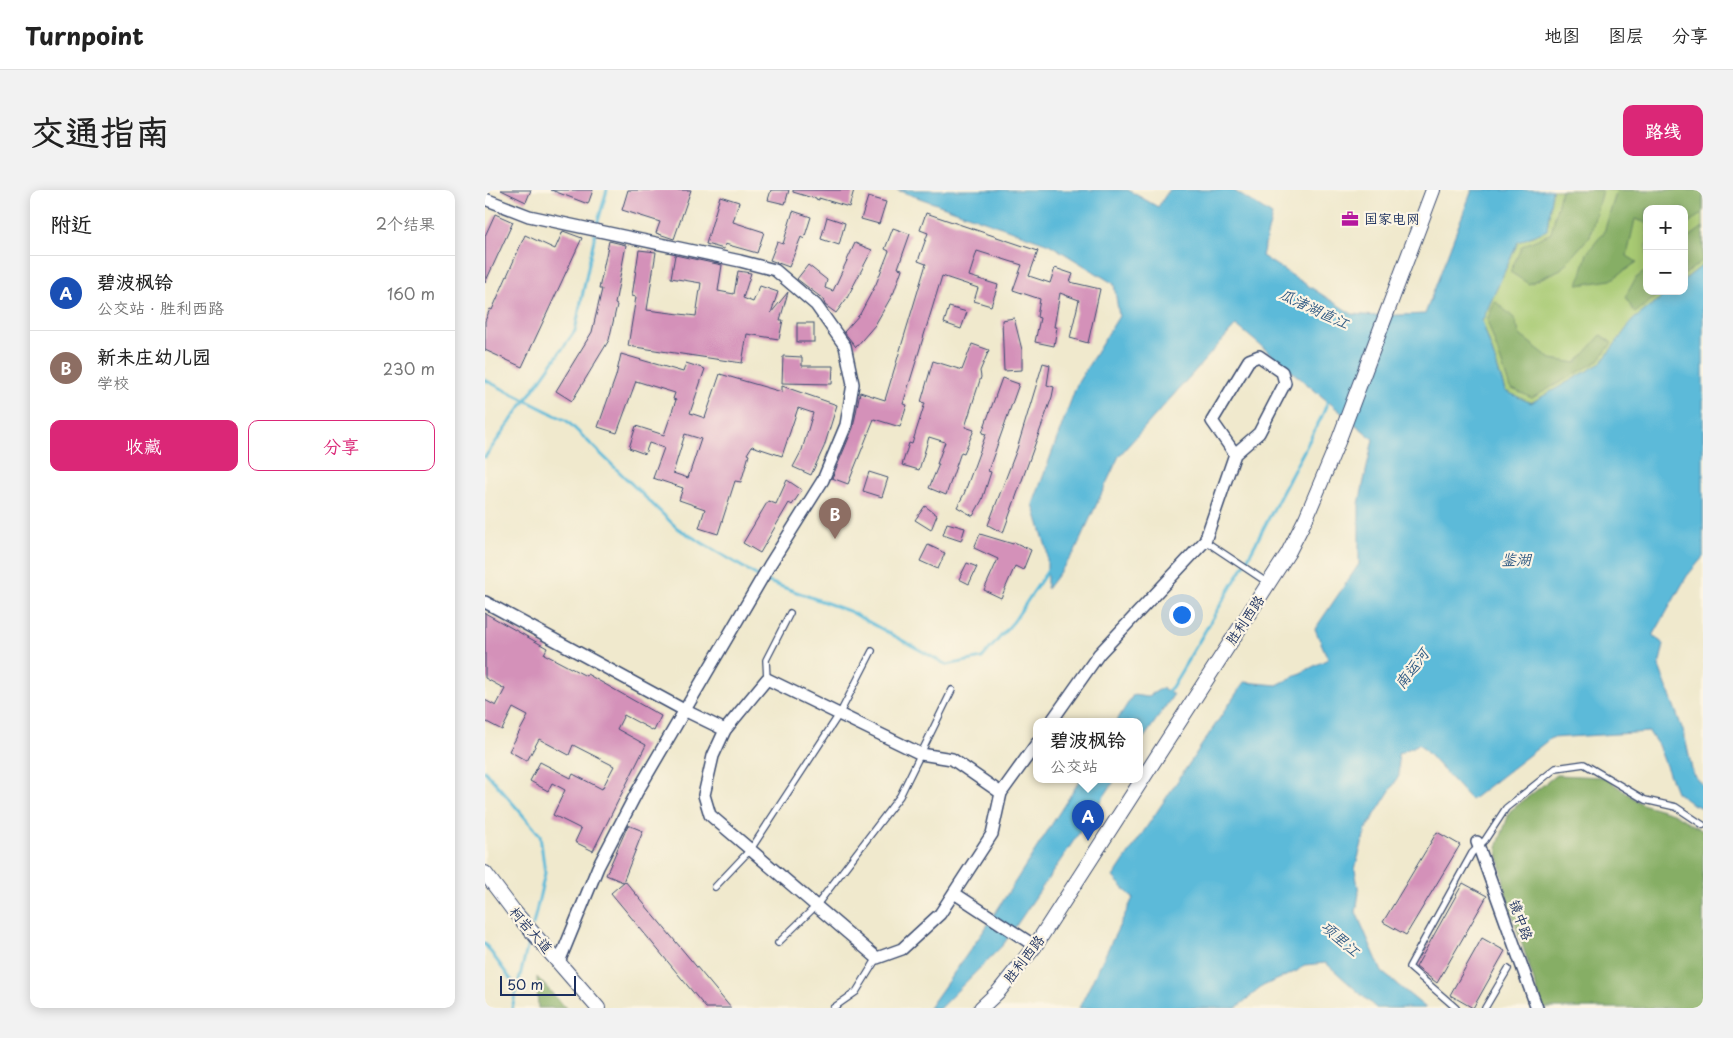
<!DOCTYPE html>
<html lang="zh">
<head>
<meta charset="utf-8">
<style>
  :root { --surface:#fff; --page:#f2f2f2; --text:#222; --muted:#767676; --line:#e0e0e0; --accent:#db2777 }
  body { margin:0; font-family:"Playpen Sans","LXGW WenKai TC",sans-serif; background:var(--page); color:var(--text) }
  .controls { position:absolute; right:15px; top:15px; display:grid; overflow:hidden; border-radius:10px; box-shadow:0 2px 12px #0003 }
  .controls button { width:45px; height:45px; display:grid; place-items:center; padding:0; border:0; border-bottom:1px solid var(--line); background:var(--surface); color:var(--text); font:25px sans-serif }
  .scale { position:absolute; left:15px; bottom:12px; width:76px; box-sizing:border-box; padding-left:5px; border:2px solid #1b2f5e; border-top:0; font-size:14px; line-height:18px; white-space:nowrap; color:#1b2f5e; -webkit-text-stroke:4px #fcf5e5; paint-order:stroke }
  .you { position:absolute; left:696px; top:424px; width:18px; height:18px; margin:-12px; border:4px solid #fff; border-radius:50%; background:#1a73e8; box-shadow:0 0 0 8px #1a73e833 }
  .badge { display:grid; place-items:center; width:32px; height:32px; border-radius:50%; background:var(--accent); color:#fff; font-size:16px; font-weight:700 }
  .pin { position:absolute; translate:-50% -41px; filter:drop-shadow(0 1px 2px #0008) }
  .pin::after { content:''; position:absolute; top:26px; width:18px; height:15px; background:inherit; clip-path:polygon(0 0,100% 0,50% 100%) }
  .popup { position:absolute; left:548px; top:528px; width:110px; height:65px; box-sizing:border-box; display:grid; place-content:center; border-radius:10px; background:var(--surface); filter:drop-shadow(0 1px 4px #0005); font-size:16px; white-space:nowrap; color:var(--muted) }
  .popup b { font-size:19px; color:var(--text) }
  .popup::after { content:''; position:absolute; left:50%; top:100%; margin-left:-10px; border:10px solid transparent; border-top-color:var(--surface) }
  .list { margin:0; padding:0; list-style:none }
  h2 { display:flex; justify-content:space-between; align-items:center; height:65px; margin:0; padding:0 20px; font-size:21px }
  h2 small { font-size:16px; font-weight:400; color:var(--muted) }
  .list li { display:grid; grid-template-columns:32px 1fr auto; gap:15px; align-items:center; box-sizing:border-box; height:75px; padding:0 20px; border-top:1px solid var(--line) }
  .list b { display:block; font-size:19px; white-space:nowrap }
  .list p { margin:0; font-size:16px; white-space:nowrap; color:var(--muted) }
  .list em { font-size:16px; font-style:normal; color:var(--muted) }
  .actions { display:flex; gap:10px; padding:15px 20px }
  .actions a { flex:1; padding:11px 0; border:1px solid var(--accent); border-radius:10px; text-align:center; font-size:18px; color:var(--accent) }
  .actions .main { background:var(--accent); color:#fff }
  .map { position:relative; flex:none; width:1218px; height:818px; overflow:hidden; border-radius:10px }
  header { display:flex; align-items:center; gap:30px; box-sizing:border-box; height:70px; padding:0 25px; background:var(--surface); border-bottom:1px solid var(--line) }
  header strong { font-size:24px }
  nav { display:flex; gap:28px; margin-inline-start:auto; font-size:18px }
  .intro { display:flex; align-items:center; justify-content:space-between; box-sizing:border-box; height:120px; padding:0 30px }
  h1 { margin:0; font-size:35px }
  .button { padding:12px 22px; border-radius:10px; background:var(--accent); color:#fff; font-size:18px; font-weight:700 }
  main { display:flex; gap:30px; padding:0 30px }
  aside { flex:1; background:var(--surface); border-radius:10px; box-shadow:0 2px 12px #0003 }
  .map>svg:first-child { display:block }
  .green { fill:#a8ca73; stroke:#627c68 }
  .forest { fill:#86ae65; stroke:#506e62 }
  .water { fill:#5bbad9; stroke:#3b749c }
  .lines { fill:none; stroke-linecap:round; stroke-linejoin:round }
  .stream { stroke:#5bbad9; stroke-width:3 }
  .building { fill:#d491b9; fill-rule:evenodd }
  .service-casing { stroke:#3b4b6f; stroke-width:8 }
  .minor-casing { stroke:#3b4b6f; stroke-width:14 }
  .tertiary-casing { stroke:#3b4b6f; stroke-width:16 }
  .service { stroke:#fff; stroke-width:5.5 }
  .minor { stroke:#fff; stroke-width:11 }
  .tertiary { stroke:#fff; stroke-width:14 }
  .labels { text-anchor:middle; stroke-width:4.5; stroke-linejoin:round; paint-order:stroke }
  .poi-label { font-size:14px; fill:#1b2f5e; stroke:#fcf5e5; text-anchor:start }
  .street-label { font-size:14px; fill:#1b2f5e; stroke:#fcf5e5 }
  .water-label { font-size:15px; font-style:italic; fill:#2e5983; stroke:#fcf5e5 }
</style>
</head>
<body>
<header>
<strong>Turnpoint</strong>
<nav><a>地图</a><a>图层</a><a>分享</a></nav>
</header>
<div class="intro"><h1>交通指南</h1><a class="button">路线</a></div>
<main>
<aside>
<h2>附近<small>2个结果</small></h2>
<ul class="list">
<li><span class="badge" style="background:#1a4fb4">A</span><div><b>碧波枫铃</b><p>公交站 · 胜利西路</p></div><em>160 m</em></li>
<li><span class="badge" style="background:#8d6e63">B</span><div><b>新未庄幼儿园</b><p>学校</p></div><em>230 m</em></li>
</ul>
<div class="actions"><a class="main">收藏</a><a>分享</a></div>
</aside>
<div class="map">
<svg width="1218" height="818" viewBox="0 0 1218 818">
  <rect width="100%" height="100%" fill="#fcf5e5"/>
  <filter id="ink" filterUnits="userSpaceOnUse"><feTurbulence type="fractalNoise" baseFrequency=".02" numOctaves="2"/><feDisplacementMap in="SourceGraphic" scale="10" xChannelSelector="R" yChannelSelector="G"/><feConvolveMatrix kernelMatrix="1 2 1 2 8 2 1 2 1" color-interpolation-filters="sRGB"/></filter>
  <filter id="wash" filterUnits="userSpaceOnUse"><feTurbulence type="fractalNoise" baseFrequency=".0096" numOctaves="4" result="noise"/><feDisplacementMap in="SourceGraphic" scale="20" xChannelSelector="R" yChannelSelector="G"/><feGaussianBlur stdDeviation="1.12" result="paint"/><feColorMatrix in="noise" values="0 0 0 0 0 0 0 0 0 0 0 0 0 0 0 0 0 1.4 0 .05"/><feComposite in="paint" operator="in"/></filter>
  <g filter="url(#wash)">
    <rect width="100%" height="100%" fill="#f0e9cd"/>
    <path class="green" d="M1067 0H1218V75L1199 90V19H1162V101H1185L1148 130 1116 174 1046 213 1020 201 997 131 1033 52 1062 40Z"/>
    <g class="forest">
      <path d="M1076 0H1117L1105 46 1076 79 1044 94 1025 82 1037 56 1066 43Z"/>
      <path d="M1132 0H1218V22L1199 38V19H1162V33L1150 29 1142 66 1152 72 1126 90 1093 95 1102 63 1119 42Z"/>
      <path d="M1218 37V70L1199 85V51Z"/>
      <path d="M1162 80V101H1178L1150 123 1140 107 1151 88Z"/>
      <path d="M1010 111 1029 128 1035 145 1066 169 1091 173 1116 145 1127 153 1113 171 1047 208 1025 198 1002 130Z"/>
      <path d="M1071 585 1119 587 1157 614 1188 623 1218 641V818H1058L1022 709 1012 657 1025 621Z"/>
      <path d="M52 787 81 818H53Z"/>
    </g>
    <g class="water">
      <path d="M412 0H643L673 17 684 0H748L787 25 777 66 867 124 891 126 940 124 987 0H1067L1062 40 1033 52 997 131 1020 201 1046 213 1116 173 1148 130 1185 101H1199V90L1218 75V367L1202 386 1168 446 1179 454 1174 476 1199 543 1208 584 1218 595V618L1207 614 1191 602 1173 555 1164 542 1066 548 986 610 934 554 913 564 914 586 881 639 870 679 874 703 871 722 897 782 941 818H891L841 773 819 775 812 781 778 796 751 818H594L648 708 628 687 759 492 792 495 843 469 830 439 874 374V314L888 249 751 135 634 266 589 363 562 399V360L548 314 592 194 634 126 629 94 564 54Z"/>
      <path d="M677 498 689 504 654 555V532H631L648 505 662 507Z"/>
      <path d="M595 590H630L518 755 455 818H444L500 739Z"/>
    </g>
    <g class="lines">
      <g class="stream">
        <path d="M111 38 122 0"/>
        <path d="M0 190 82 231 192 338 281 391 364 421 462 475 497 468 529 431 563 380"/>
        <path d="M0 267 90 141 110 44"/>
        <path d="M680 504 687 497 762 370 837 226 844 208"/>
        <path d="M0 581 55 645 60 683 48 735"/>
        <path d="M0 754 32 798"/>
        <path d="M27 818 45 746"/>
      </g>
    </g>
    <g id="blocks">
      <g class="building">
        <path d="M16 0H46L41 12Z"/>
        <path d="M66 0H108L103 14Z"/>
        <path d="M143 0H206L189 49 171 43 175 32 137 20Z"/>
        <path d="M286 0H304L300 14 283 10Z"/>
        <path d="M308 0H369L364 17 334 8V10L308 2Z"/>
        <path d="M235 6 254 12 248 32 279 42 272 63 240 54 239 59 221 54Z"/>
        <path d="M383 7 401 12 394 34 376 29Z"/>
        <path d="M308 21 326 27 319 49 316 47 304 77 285 70 292 52 298 54Z"/>
        <path d="M441 23 553 61 544 86 565 93 570 78 588 84 585 92 615 99 603 153 585 148 594 110 575 103 569 137H572L569 156 550 152 555 128 552 127 555 109 528 100 537 75 492 61 484 86 513 95 506 116 489 111 493 98 457 86 418 214 422 215 415 237 389 229 363 294 347 288 368 238 375 202 400 210 441 74 433 71 443 43 435 40Z"/>
        <path d="M10 24 28 32 0 93V46Z"/>
        <path d="M342 27 360 33 354 55 336 49Z"/>
        <path d="M408 38 425 44 413 78 417 79 409 102 390 135 371 157 359 142 375 124 391 94 404 61 400 59Z"/>
        <path d="M78 41 97 48 37 177 0 160V131L5 119 7 120 40 45 70 59Z"/>
        <path d="M124 51 141 55 130 114 132 115 124 150 87 211 71 201 107 142 117 99H114Z"/>
        <path d="M370 53 387 60 362 108 351 123 340 115 338 109 312 89 323 75 342 90 340 98 348 101Z"/>
        <path d="M154 60 171 62 162 120 211 126 216 93 186 88 190 65 237 75 233 101 249 104 253 81 266 83 258 108 268 112 275 96 293 102 286 123 303 102 295 130H298L294 149 262 144 257 173 143 156 151 107 147 106Z"/>
        <path d="M464 117 482 122 476 139 459 133Z"/>
        <path d="M529 128 537 160V180L519 181 517 130Z"/>
        <rect x="312" y="133" width="17" height="19"/>
        <path d="M487 154 504 160 495 181 496 187 480 237 489 240 479 263 476 262 461 305 444 298 454 274H452L460 252 444 247 434 280 417 275 424 253 427 254 440 213 436 212 448 171 477 180Z"/>
        <path d="M136 164 198 182 201 173 220 179 205 223 220 228 235 184 297 202V196L352 215 339 257 326 285 308 277 317 260 328 223 313 218 297 266 267 256 262 264 264 265 256 292 250 291 233 344 214 338 220 319 194 310 198 298 168 288 179 258 164 253 160 264 144 258 151 236 179 245 191 210 188 209 190 203 151 191 132 243 113 237 131 186ZM200 244 216 249 203 288 188 283Z"/>
        <path d="M298 166 317 167V176H348L347 194 297 193Z"/>
        <path d="M558 173 565 175 562 195 569 197 567 207 518 343 503 335 532 259Z"/>
        <path d="M517 188 534 194 503 281 506 282 497 310 488 326 472 317 479 304 501 244 497 243Z"/>
        <path d="M384 282 403 288 397 307 378 301Z"/>
        <path d="M302 290 317 300 307 315 304 313 275 363 258 353 283 311 291 314Z"/>
        <path d="M440 316 452 325 446 340 430 330Z"/>
        <path d="M462 333 480 338 476 351 458 345Z"/>
        <path d="M495 344 528 354 529 352 546 360 538 380 530 376 516 408 499 400 513 369 489 358Z"/>
        <path d="M443 355 460 363 453 379 435 371Z"/>
        <path d="M482 373 492 377 484 394 474 389Z"/>
        <path d="M0 423 62 458 59 464 101 486 102 484 176 526 169 541 139 525 132 539 161 555 108 661 90 652 96 639 68 625 80 600 67 593 63 601 45 591 55 572 86 588 88 584 117 599 129 576 88 555 84 565 54 549 42 571 24 561 43 526 28 518 17 540 0 531V510L11 516 20 499 0 488Z"/>
        <path d="M143 635 158 641 138 692 121 685Z"/>
        <path d="M952 642 975 655 921 745 898 732Z"/>
        <path d="M140 691 246 818H221L126 703Z"/>
        <path d="M978 693 1002 706 952 793 931 777Z"/>
        <path d="M997 748 1020 761 988 818 965 805Z"/>
      </g>
    </g>
  </g>
  <g filter="url(#ink)">
    <use href="#blocks" fill-opacity="0" stroke="#3b4b6f" stroke-width="1"/>
    <g class="lines">
      <g class="service-casing">
        <g id="service">
          <path d="M720 351 783 393"/>
          <path d="M282 489 281 470 305 423"/>
          <path d="M230 697 266 659 355 523 387 461"/>
          <path d="M293 753 331 716 415 606 467 500"/>
          <path d="M348 818 371 802 392 768"/>
          <path d="M971 818 924 777 987 663 1000 650 1021 618 1071 578 1099 574 1160 610 1191 617 1218 635"/>
          <path d="M1000 818 1023 779"/>
        </g>
      </g>
      <g class="minor-casing">
        <g id="minor">
          <path d="M0 9 44 26 255 71 290 80 331 115 360 156 368 194 361 235 338 290 284 376 152 602 113 677 74 772"/>
          <path d="M0 412 199 520 240 540"/>
          <path d="M282 489 436 564 467 569 516 603 507 644 455 724 417 759 392 768 225 625 219 605 228 566 240 540Z"/>
          <path d="M566 532 614 464 720 351 750 264 774 243 800 193 797 182 774 166 764 170 727 231 750 264"/>
          <path d="M516 603 552 553"/>
          <path d="M992 652 1052 818"/>
          <path d="M469 703 550 756"/>
        </g>
      </g>
      <g class="tertiary-casing">
        <g id="tertiary">
          <path d="M0 683 28 720 113 818"/>
          <path d="M496 818 514 801 550 756 803 363 821 328 853 252 948 0"/>
        </g>
      </g>
      <use href="#service" class="service"/>
      <use href="#minor" class="minor"/>
      <use href="#tertiary" class="tertiary"/>
    </g>
  </g>
  <defs>
    <g id="office-bare" transform="scale(1.35)"><path d="M-6-3h4V-5.5h4V-3h4V5H-6ZM-1-4.5V-3h2v-1.5ZM-6 0V1H6V0Z" fill="#b5179e" stroke="#fcf5e5" stroke-width="2.5" paint-order="stroke"/></g>
  </defs>
  <g fill-rule="evenodd">
    <use href="#office-bare" x="865" y="29"/>
  </g>
  <g class="labels">
    <g class="poi-label">
      <text x="879" y="34">国家电网</text>
    </g>
    <g class="street-label">
      <text transform="translate(760 430) rotate(-56)" y="5">胜利西路</text>
      <text transform="translate(1036 730) rotate(70)" y="5">镜中路</text>
      <text transform="translate(46 740) rotate(49)" y="5">柯岩大道</text>
      <text transform="translate(539 769) rotate(-52)" y="5">胜利西路</text>
    </g>
    <g class="water-label">
      <text transform="translate(829 119) rotate(25)" y="5">瓜渚湖直江</text>
      <text x="1031" y="375">鉴湖</text>
      <text transform="translate(927 479) rotate(-53)" y="5">南运河</text>
      <text transform="translate(855 749) rotate(41)" y="5">项里江</text>
    </g>
  </g>
</svg>
<div class="controls">
<button>+</button>
<button>−</button>
</div>
<div class="scale">50 m</div>
<div class="you"></div>
<div class="pin badge" style="left:603px;top:651px;background:#1a4fb4">A</div>
<div class="popup"><b>碧波枫铃</b>公交站</div>
<div class="pin badge" style="left:350px;top:349px;background:#8d6e63">B</div>
</div>
</main>
</body>
</html>
